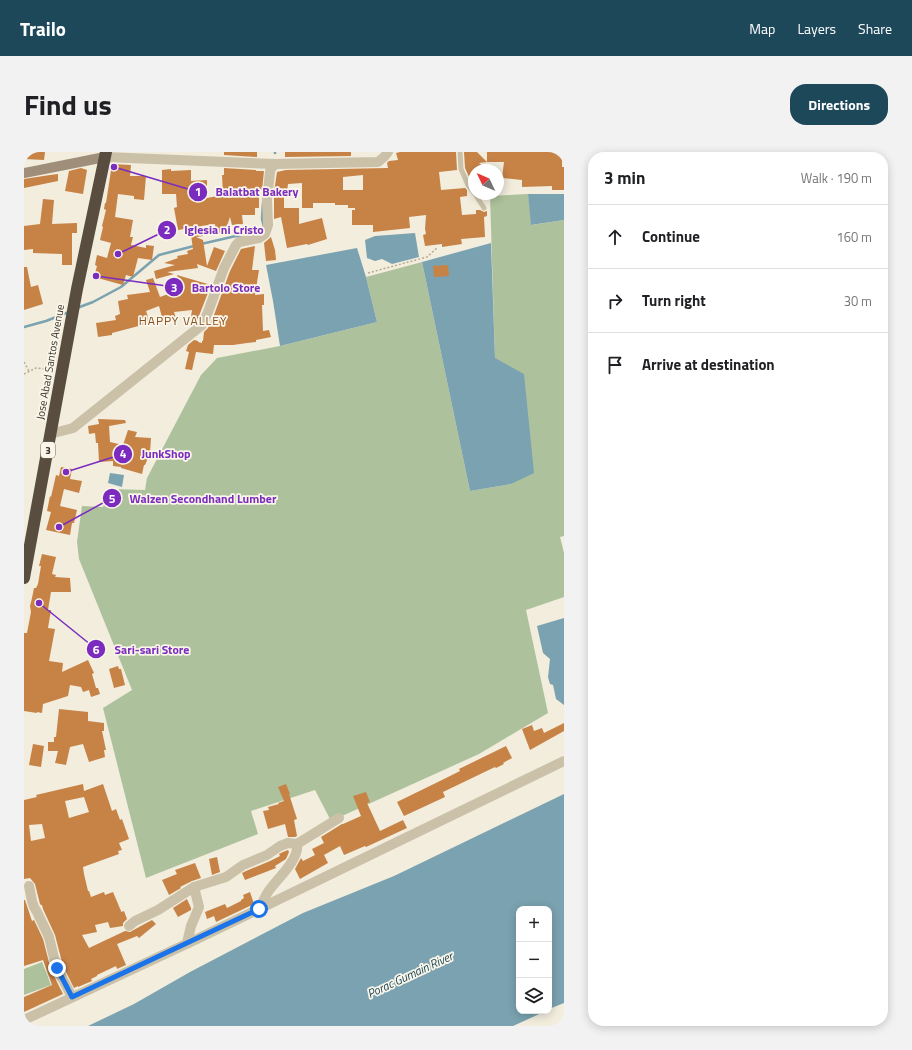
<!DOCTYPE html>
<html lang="en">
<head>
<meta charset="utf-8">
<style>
  :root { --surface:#fff; --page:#f2f2f2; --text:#202124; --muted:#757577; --line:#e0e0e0; --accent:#1d485a }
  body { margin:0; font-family:"Titillium Web",sans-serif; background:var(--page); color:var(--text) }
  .controls { position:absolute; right:12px; bottom:12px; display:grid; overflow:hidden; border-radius:8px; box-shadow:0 2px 10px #0003 }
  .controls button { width:36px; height:36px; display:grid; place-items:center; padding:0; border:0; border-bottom:1px solid var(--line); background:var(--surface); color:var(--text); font:20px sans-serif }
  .compass { position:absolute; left:444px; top:12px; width:36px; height:36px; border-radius:50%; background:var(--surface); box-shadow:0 2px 10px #0003; rotate:314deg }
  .stop { position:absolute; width:12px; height:12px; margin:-9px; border:3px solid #1a73e8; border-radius:50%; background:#fff }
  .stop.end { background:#1a73e8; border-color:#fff; box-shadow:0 1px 4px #0008 }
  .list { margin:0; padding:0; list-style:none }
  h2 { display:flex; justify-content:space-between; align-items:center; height:52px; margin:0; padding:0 16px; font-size:17px }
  h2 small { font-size:13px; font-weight:400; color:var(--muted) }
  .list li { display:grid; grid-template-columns:26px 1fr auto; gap:12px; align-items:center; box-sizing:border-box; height:64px; padding:0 16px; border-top:1px solid var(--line) }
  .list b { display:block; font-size:15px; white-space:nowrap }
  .list em { font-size:13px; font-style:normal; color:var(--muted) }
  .icon { flex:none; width:22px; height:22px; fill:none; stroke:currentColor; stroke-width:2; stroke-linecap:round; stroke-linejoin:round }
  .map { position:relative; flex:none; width:540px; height:874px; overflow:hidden; border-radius:16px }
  header { display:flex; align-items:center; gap:24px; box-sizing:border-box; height:56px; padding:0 20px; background:var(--accent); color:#fff }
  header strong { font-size:19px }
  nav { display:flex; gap:22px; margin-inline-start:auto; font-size:14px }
  .intro { display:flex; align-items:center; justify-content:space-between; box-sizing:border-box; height:96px; padding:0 24px }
  h1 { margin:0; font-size:28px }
  .button { padding:10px 18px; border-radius:16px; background:var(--accent); color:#fff; font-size:14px; font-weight:700 }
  main { display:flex; gap:24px; padding:0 24px }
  aside { flex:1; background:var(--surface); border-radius:16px; box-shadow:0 2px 10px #0003 }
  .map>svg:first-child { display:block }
  .green { fill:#adc29c }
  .water { fill:#7ba2b0 }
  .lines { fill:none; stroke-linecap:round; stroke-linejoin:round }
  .stream { stroke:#7ba2b0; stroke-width:2.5 }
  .building { fill:#c78246; fill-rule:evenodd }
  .path { stroke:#b7aa92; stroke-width:1.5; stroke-dasharray:2 2; stroke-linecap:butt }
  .lane { stroke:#cbc0a8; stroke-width:5 }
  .street { stroke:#cbc0a8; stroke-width:10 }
  .secondary { stroke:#9f8f7a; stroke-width:10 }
  .highway { stroke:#594d40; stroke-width:12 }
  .route { stroke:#1a73e8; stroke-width:5 }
  .labels { text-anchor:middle; stroke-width:3.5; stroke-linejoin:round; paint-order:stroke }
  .shield { fill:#faf6e9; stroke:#726c63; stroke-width:1 }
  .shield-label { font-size:10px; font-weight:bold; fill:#383129 }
  .street-label { font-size:11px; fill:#383129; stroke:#faf6e9 }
  .neighbourhood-label { font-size:12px; letter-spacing:1px; fill:#875021; stroke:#faf6e9 }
  .water-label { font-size:12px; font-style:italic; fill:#1d485a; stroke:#faf6e9 }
  .leader { fill:none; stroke:#7b2cbf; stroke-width:1.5 }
  .callout-dot { fill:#7b2cbf; stroke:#faf6e9; stroke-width:1.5 }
  .mark-label { font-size:12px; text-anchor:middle; font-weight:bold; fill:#fff }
  .callout-label { font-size:12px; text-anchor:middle; font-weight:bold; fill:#7b2cbf; stroke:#faf6e9; stroke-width:3.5; stroke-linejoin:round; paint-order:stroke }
</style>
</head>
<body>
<header>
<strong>Trailo</strong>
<nav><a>Map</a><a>Layers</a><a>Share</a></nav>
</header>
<div class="intro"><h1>Find us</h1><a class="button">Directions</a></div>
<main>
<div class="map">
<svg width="540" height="874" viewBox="0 0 540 874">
  <rect width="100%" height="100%" fill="#f2eddd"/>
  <g class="green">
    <path d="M504 42 508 73 540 68V384L536 385 540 401V445L502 458 524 561 455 602 307 669 291 638 227 659 234 682 122 726 79 556 108 538 55 407 53 390 58 354 79 355 86 337 121 338 123 326 177 223 193 206 256 194 353 170 342 125 398 110 446 339 487 332 471 206 466 44Z"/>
    <path d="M18 810 27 833 0 843V817Z"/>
  </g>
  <g class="water">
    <path d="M504 42H540V68L507 73Z"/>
    <path d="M391 81 395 105 368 112 358 107 351 109 343 106 341 88 351 84Z"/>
    <path d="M467 91 471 206 500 222 510 321 487 332 446 339 398 110Z"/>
    <path d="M333 96 342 125 353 170 256 194 249 149 242 113Z"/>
    <path d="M86 321 100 323 98 335 84 331Z"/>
    <path d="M540 466V553L532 547 529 533 526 532 524 525 526 507 519 501 513 474Z"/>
    <path d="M540 642V851L525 857V757H495V859H522L489 874H64L110 852 166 820 279 761 370 724Z"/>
  </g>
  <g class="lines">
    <g class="stream">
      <path d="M251 1V0"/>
      <path d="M239 51 238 67 240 75"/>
      <path d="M177 92 212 84 219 86"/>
      <path d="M53 156 69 150 97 135 135 103 170 94"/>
      <path d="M0 175 22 169 45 160"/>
    </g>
  </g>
  <g class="building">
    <path d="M0 0H21L20 8 0 7Z"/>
    <path d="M200 0H233V5L200 3Z"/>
    <path d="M261 0H327V4L261 5Z"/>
    <path d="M376 0H432L433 18 415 20 417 38 441 36 443 38V44L436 45 438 63 452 62V58H456L460 60 463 59V64L460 65 461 85 437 87 438 92 418 95V92L401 94 399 83 402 82 401 77 402 63 385 65 386 76 349 80V73H328V58H331V56H324V53H311V51H289V56H278V31L264 32 263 40H260V56H275V72L298 66 303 87 284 93 283 92 263 96 257 65 250 67V40L253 20 262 18 364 16 363 11 365 9 374 8 372 1ZM339 23V38H319V25Z"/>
    <path d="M440 0H453L463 10 455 11 463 18H450V31L446 27 441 16Z"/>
    <path d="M463 0H538V15H540V38H528V34L498 35V28L478 26 480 10H463Z"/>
    <path d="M88 12 107 13 106 24H122L120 48 110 47V44L94 42 91 65 109 68 106 85H109L107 93 122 96V93L130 94 128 108 114 106 109 125 102 123 99 133 70 125 73 114 71 113 73 103 83 106 87 91 76 88 79 75 78 74 82 58 80 57 81 51H82Z"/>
    <path d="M57 16 63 18 59 42 41 39 45 19Z"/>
    <path d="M200 16 232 18V19H240L238 38H235V56H231V63H218L219 72 208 73 206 65 201 80 192 82 191 72 177 74 179 84 172 85 179 88 183 114 190 95 201 99 192 119 173 112 174 116 143 120 150 122 132 127 130 119 151 113 140 111 154 106 153 104 164 102 163 99 169 97 166 76 154 78 150 56 153 55 152 42H138V18L147 17V19L167 18V29L183 28V46L199 43 198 23H200Z"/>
    <path d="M34 22V29L0 36V27L26 23Z"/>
    <path d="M19 47 30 48 28 72 53 71V81H48V113H38V102L9 101V97L0 98V74L16 72Z"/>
    <path d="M247 85 251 98 252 108 242 109 240 91Z"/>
    <path d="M231 94 228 118H235L231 143 240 142V153H238L239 179 245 178 247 185 232 188V190L223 191 209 193H190L189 202 172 200 168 218 161 217 165 200 162 199 164 193 170 188 174 189V190L178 191V189H179L180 180 184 176 190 163 206 119 217 97Z"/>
    <path d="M424 113 425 124 410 125 409 114Z"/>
    <path d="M0 115H3L7 135 14 133 19 152 0 158Z"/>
    <path d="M153 123 187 133 173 169 168 173 166 172 168 158 150 160 152 166 139 169 135 154 122 159 126 171 88 181V183L74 185 72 171 92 168 91 164 96 162 94 149 104 147 103 143 126 140 122 128 129 126 136 145 144 142V144L158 142Z"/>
    <path d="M74 267 101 268 102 271 85 274 86 290 99 293 104 278 113 280 111 285 127 286 126 301 121 313H120L118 322 97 316V315L89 314V309L75 310 74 291H72L71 281 65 282 64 274 75 272Z"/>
    <path d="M37 315 48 317 46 327 58 329 55 341 40 337 36 354 53 358 50 371H48L46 383 22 378 27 360 23 359 26 344 27 345 32 323 35 324Z"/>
    <path d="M18 402 32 405 28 422 32 423 31 425 46 426 47 440H27L24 458H27L24 476 31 477 25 509 39 511 38 520 64 508 70 521 68 522 72 536H74L76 542 67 545 65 538 59 540 57 535 46 533 44 544 19 552 18 561 13 560V561L0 559V481H3L7 460 6 454 8 446 10 436H12L14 432 17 414H15Z"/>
    <path d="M94 514 95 517H97L101 533 90 536 85 517Z"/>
    <path d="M35 557 64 560V569L80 571V579H78L82 598H80L81 605 65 610 59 592 46 595 42 613 31 611 34 599H24V590H30V585H32Z"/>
    <path d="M540 571V579L506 598 498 577 508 573 510 579 518 576 520 581Z"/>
    <path d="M9 592 20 594 17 615 5 613Z"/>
    <path d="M482 594 488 606 479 611 480 612 472 616 471 615 419 640 421 645 380 664 373 650 418 628 436 619 435 617Z"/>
    <path d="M59 632 60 639 79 632 88 659 92 657 96 668 98 667 105 687 95 691 98 698 94 699 95 702 59 715 60 722 64 739H65L67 745 80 740 81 743 89 740 97 759V760L100 759 103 767 99 771V774L86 776 84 770 71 773 73 780 58 783 65 796 101 779 106 780 115 775 128 768 132 772 115 786 113 784 93 792 102 813 93 817 92 814 73 823V824L67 827 68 829 54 835V834L50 836 39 814 31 783 19 757 18 753H17L16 752 11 732 6 726 0 727V648L13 645 12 643ZM60 645 65 660 45 666 41 649ZM18 672 21 686 7 689 5 673Z"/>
    <path d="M262 632 266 642H265L273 667 270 668 273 684 271 685H264L261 672 244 677 239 659 245 658 244 655 255 652 254 651 260 649 254 635Z"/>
    <path d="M342 640 346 650 343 651 356 679 379 668 383 676 342 695 341 694 320 703 316 694 300 703 304 711 276 727 271 717 277 706 279 709 291 703 288 697 300 691 297 685 318 672H319L337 664 329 644Z"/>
    <path d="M264 698 265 700 262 707 251 714 252 716 221 728 218 721 222 719 246 709 256 704 255 702 259 700Z"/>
    <path d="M193 705 196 720 188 723 185 707Z"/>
    <path d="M171 711 177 726 168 729 156 735 157 736 145 743 138 728 153 722 151 718Z"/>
    <path d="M226 740 230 752 192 770 190 764 183 767 181 760 201 752 203 756 217 749V748L220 746 219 743Z"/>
    <path d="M163 747 167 756V758L154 765 149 756Z"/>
    <path d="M0 748H1L8 769 10 768 19 787 27 818 39 842 0 860V845L28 833 19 808 0 814Z"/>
  </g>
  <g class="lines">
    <g class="path">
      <path d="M344 121 403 105 414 95"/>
      <path d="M0 210 5 219"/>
      <path d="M0 222 12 216 28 218"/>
    </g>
    <g class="lane">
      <path d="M436 0 437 17 444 33 450 41"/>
      <path d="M451 42 460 56"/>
    </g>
    <g class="street">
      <path d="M81 5 251 12 354 10 360 5 364 0"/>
      <path d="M26 282 49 276 178 173 184 160 200 116 212 93 215 90 235 86 241 82 244 73 243 48 246 20 247 16 252 12"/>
      <path d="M5 734 8 749 10 755 13 760 25 785 30 806 33 816 48 845"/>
      <path d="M235 757C238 751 241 745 244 740 252 728 276 707 273 692L315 666"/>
      <path d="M105 774 111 769 134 758 170 735"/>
      <path d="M163 791 167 774 175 755 170 735 202 725 219 713 243 703 256 694 264 691 273 692"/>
      <path d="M0 868 173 787 540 609"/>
    </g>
    <path class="secondary" d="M0 21 81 5"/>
    <path class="highway" d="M0 426 53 137 82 0"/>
  </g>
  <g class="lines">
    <path class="route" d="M33 816 48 845 235 757"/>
  </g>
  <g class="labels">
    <rect class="shield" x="17" y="290" width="14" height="16" rx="3"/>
    <g class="shield-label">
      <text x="24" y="302">3</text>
    </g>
    <g class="street-label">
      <text transform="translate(26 210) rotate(-80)" y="4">Jose Abad Santos Avenue</text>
    </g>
    <g class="neighbourhood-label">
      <text x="159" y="173">HAPPY VALLEY</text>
    </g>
    <g class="water-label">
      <text transform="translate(386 823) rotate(-25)" y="4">Porac Gumain River</text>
    </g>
  </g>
  <path class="leader" d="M90 15L174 40M94 102L143 78M72 124L150 135M42 320L99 302M35 375L88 346M15 451L72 497"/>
  <g class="callout-dot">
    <circle cx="90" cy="15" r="4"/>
    <circle cx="94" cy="102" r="4"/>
    <circle cx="72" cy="124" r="4"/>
    <circle cx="42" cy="320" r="4"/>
    <circle cx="35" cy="375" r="4"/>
    <circle cx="15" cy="451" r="4"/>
    <circle cx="174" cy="40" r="10"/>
    <circle cx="143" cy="78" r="10"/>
    <circle cx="150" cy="135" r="10"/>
    <circle cx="99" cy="302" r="10"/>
    <circle cx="88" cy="346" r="10"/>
    <circle cx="72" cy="497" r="10"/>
  </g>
  <g class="mark-label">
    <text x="174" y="44">1</text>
    <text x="143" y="82">2</text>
    <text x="150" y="140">3</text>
    <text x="99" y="306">4</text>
    <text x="88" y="351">5</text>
    <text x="72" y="502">6</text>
  </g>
  <g class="callout-label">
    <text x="233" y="44">Balatbat Bakery</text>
    <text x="200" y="82">Iglesia ni Cristo</text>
    <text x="202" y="140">Bartolo Store</text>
    <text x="142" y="306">JunkShop</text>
    <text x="179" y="351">Walzen Secondhand Lumber</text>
    <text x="128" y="502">Sari-sari Store</text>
  </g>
</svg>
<div class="controls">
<button>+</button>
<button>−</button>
<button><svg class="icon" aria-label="layers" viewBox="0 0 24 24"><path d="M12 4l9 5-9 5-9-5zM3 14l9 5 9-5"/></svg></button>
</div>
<svg class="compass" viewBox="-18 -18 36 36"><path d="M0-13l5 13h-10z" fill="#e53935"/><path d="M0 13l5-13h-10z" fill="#757577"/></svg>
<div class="stop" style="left:235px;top:757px"></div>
<div class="stop end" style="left:33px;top:816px"></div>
</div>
<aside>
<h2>3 min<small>Walk · 190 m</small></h2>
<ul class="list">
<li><svg class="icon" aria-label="ahead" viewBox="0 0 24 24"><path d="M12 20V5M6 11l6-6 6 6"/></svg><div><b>Continue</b></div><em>160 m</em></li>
<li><svg class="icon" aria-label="right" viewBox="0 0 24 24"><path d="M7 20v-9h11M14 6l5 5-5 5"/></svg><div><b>Turn right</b></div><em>30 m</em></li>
<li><svg class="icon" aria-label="arrive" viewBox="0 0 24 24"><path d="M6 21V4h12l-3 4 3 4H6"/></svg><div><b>Arrive at destination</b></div></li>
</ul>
</aside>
</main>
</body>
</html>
